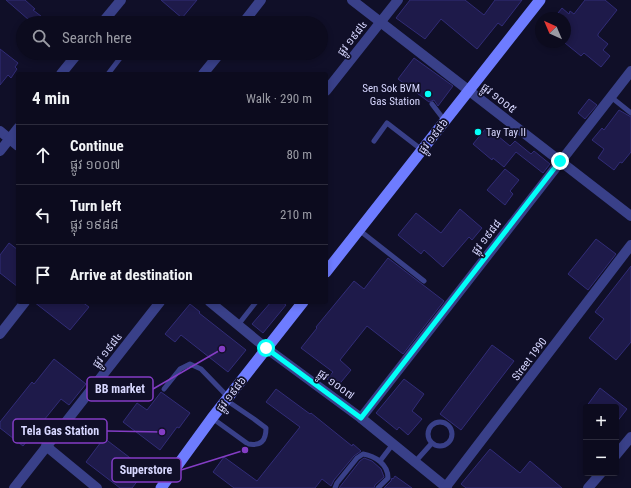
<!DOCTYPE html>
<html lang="en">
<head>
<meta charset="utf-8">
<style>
  :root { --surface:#0c0b1e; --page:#151427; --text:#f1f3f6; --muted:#9a9ba4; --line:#2c2b3c }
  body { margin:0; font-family:"Roboto Condensed","Noto Sans Khmer",sans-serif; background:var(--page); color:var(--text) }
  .controls { position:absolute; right:12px; bottom:12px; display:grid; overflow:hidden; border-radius:4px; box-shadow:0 2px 6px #0003 }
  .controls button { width:36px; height:36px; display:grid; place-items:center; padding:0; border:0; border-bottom:1px solid var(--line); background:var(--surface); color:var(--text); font:20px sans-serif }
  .compass { position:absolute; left:535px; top:12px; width:36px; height:36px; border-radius:50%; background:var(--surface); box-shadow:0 2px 6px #0003; rotate:316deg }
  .stop { position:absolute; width:12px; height:12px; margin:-9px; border:3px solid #03fff8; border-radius:50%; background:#fff }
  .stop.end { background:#03fff8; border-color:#fff; box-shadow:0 1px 4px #0008 }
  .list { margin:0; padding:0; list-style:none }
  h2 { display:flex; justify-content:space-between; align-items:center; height:52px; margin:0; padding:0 16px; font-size:17px }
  h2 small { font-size:13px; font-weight:400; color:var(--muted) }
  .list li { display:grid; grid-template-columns:26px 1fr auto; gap:12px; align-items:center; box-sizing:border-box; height:60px; padding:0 16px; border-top:1px solid var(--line) }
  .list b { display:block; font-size:15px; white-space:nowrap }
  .list p { margin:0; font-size:13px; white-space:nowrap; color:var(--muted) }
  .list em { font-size:13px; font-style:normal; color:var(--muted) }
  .icon { flex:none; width:22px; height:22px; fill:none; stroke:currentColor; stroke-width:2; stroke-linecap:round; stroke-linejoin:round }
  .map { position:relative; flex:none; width:631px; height:488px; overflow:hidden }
  .search { position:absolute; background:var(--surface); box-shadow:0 2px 6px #0003; left:16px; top:16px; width:312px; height:44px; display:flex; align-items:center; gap:10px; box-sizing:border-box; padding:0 14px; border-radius:22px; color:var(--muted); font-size:15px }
  .panel { position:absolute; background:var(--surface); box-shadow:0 2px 6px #0003; left:16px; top:72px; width:312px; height:232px; border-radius:4px }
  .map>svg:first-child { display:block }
  .building { fill:#1e1a4a; stroke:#312c77 }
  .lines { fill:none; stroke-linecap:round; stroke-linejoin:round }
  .service { stroke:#394089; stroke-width:5 }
  .minor { stroke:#394089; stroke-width:10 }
  .secondary { stroke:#6e7cff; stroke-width:11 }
  .route { stroke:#03fff8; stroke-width:5 }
  .poi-dot { fill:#03fff8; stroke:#100f28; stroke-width:1.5 }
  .labels { text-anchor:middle; stroke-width:3.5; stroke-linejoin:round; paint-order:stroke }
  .street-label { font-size:11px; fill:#d7d7ff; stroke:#100f28 }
  .poi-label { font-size:11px; fill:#d7d7ff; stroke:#100f28; text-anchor:end }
  .leader { fill:none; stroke:#843dc5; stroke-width:1.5 }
  .callout-dot { fill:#843dc5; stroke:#100f28; stroke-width:1.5 }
  .callout { fill:#100f28; stroke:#843dc5; stroke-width:1.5 }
  .callout-label { font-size:12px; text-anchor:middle; font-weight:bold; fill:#d7d7ff }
</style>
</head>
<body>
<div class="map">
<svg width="631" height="488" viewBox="0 0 631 488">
  <rect width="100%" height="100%" fill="#100f28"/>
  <g class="building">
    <path d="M6 0H25L35 9 33 10 50 23H27L29 20Z"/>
    <path d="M161 0H197L182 18Z"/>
    <path d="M410 0H465L484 15 495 0H522L502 26 498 23 477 49 441 19 425 39 396 18Z"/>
    <path d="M585 0H605L617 10 598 34V36L608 44 603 50 610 56 601 67 584 53 581 56 565 43V18H554L562 8 569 14 570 11 574 14Z"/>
    <path d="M0 49 18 63 15 67 17 69 11 78 8 75 0 85Z"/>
    <path d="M414 58 453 86 438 106 434 100 429 102 398 79Z"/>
    <path d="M589 99 597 105 585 119 578 113Z"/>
    <path d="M619 110 631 117V152L622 163 620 162 614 170 598 158 604 149 592 140 602 128 604 130Z"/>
    <path d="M487 127 510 146 515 141 531 154 534 151 550 164 543 173 516 152 504 167 493 158 492 160 473 144Z"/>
    <path d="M505 169 519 180 510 191 513 194 505 205 487 190Z"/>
    <path d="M460 209 482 228 472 240 469 237 443 267 424 250 421 254 398 235 416 213 441 233Z"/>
    <path d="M596 239 616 254 588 290 568 274Z"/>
    <path d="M9 243 18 250V287L0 273V255Z"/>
    <path d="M388 258 444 301 403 354 367 326 340 360 351 370 337 387 327 379 333 372 301 348 317 328 316 327 354 281 364 289Z"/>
    <path d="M631 266V342L616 360 589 338 604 319 595 312Z"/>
    <path d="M34 302H82L89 307 70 330Z"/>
    <path d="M271 302H282L286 305 263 333 252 324Z"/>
    <path d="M190 304 200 312 199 313 246 350 228 372 181 335 175 342 165 334Z"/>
    <path d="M492 345 514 361 461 430 440 414Z"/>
    <path d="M54 359 86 384 69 405 61 399 23 446 0 428V422L32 382 34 384Z"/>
    <path d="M404 379 424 394 412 411 422 419 408 435 399 427 397 430 376 413Z"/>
    <path d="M600 388 627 409 616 423V407H586Z"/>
    <path d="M276 389 310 414 311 413 352 446 353 444 361 451 354 456 334 480 331 486 322 479 315 488H234L213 472 224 457 257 481 300 427 266 402Z"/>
    <path d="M161 392 190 413 179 428 177 427 160 450 123 422 137 403 147 410Z"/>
    <path d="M104 438 146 470 132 488H120L86 462Z"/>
    <path d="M490 449 520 473 530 461 562 488H466L461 484Z"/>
    <path d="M364 458 372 461 381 469 384 477 375 485 374 488H339L360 461Z"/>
    <path d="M395 476 412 488H384L391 481 392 478 393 479Z"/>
  </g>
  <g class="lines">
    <g class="service">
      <path d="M108 74 124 53"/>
      <path d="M611 97 631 113"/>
      <path d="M432 104 445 121"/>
      <path d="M374 141 387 123 422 150"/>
      <path d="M359 230 424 281"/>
      <path d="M238 325 256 302"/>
      <path d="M164 389 180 369 190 364 201 369 228 397"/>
      <path d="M212 418 248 444C261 446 266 441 266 428L254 419 226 400"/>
      <circle cx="440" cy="434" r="12"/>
      <path d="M380 461 393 444"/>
      <path d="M415 462 432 443"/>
      <path d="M335 488 337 483 357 458 363 454C375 456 388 464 388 478L378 488"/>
    </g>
    <g class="minor">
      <path d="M352 0 631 216"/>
      <path d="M102 23 121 0"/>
      <path d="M243 23 261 0"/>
      <path d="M61 74 78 53"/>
      <path d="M203 74 220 53"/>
      <path d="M326 91 398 0"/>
      <path d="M0 131 18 146"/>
      <path d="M0 151 18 128"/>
      <path d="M210 302 266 348 361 418 447 488"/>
      <path d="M0 334 25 302"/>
      <path d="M361 418 631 71"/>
      <path d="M46 446 97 488"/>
      <path d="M616 455 631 437"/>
      <path d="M14 488 160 302"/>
      <path d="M445 488 631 245"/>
      <path d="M588 488 601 473"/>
    </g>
    <g class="secondary">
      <path d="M326 272 540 0"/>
      <path d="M161 488 212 418 303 302"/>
    </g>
  </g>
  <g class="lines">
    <path class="route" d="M266 348 361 418 560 161"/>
  </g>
  <g class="poi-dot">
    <circle cx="428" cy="94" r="4"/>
    <circle cx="478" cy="132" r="4"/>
  </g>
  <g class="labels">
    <g class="street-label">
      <text transform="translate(352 38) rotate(-52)" y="4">ផ្លូវ ១៩៨៤</text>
      <text transform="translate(499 98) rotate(38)" y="4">ផ្លូវ ១០០៥</text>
      <text transform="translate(433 136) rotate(-52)" y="4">ផ្លូវ ១៩៨៦</text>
      <text transform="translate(486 237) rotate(-52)" y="4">ផ្លុវ ១៩៨៨</text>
      <text transform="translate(107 350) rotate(-52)" y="4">ផ្លូវ ១៩៨៤</text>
      <text transform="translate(529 359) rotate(-53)" y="4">Street 1990</text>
      <text transform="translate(336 384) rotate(36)" y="4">ផ្លូវ ១០០៧</text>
      <text transform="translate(231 394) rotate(-52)" y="4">ផ្លូវ ១៩៨៦</text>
    </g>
    <g class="poi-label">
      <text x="420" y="92">Sen Sok BVM<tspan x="420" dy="13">Gas Station</tspan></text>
      <text x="486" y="136" text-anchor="start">Tay Tay II</text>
    </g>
  </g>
  <path class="leader" d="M222 349L153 389M162 432L107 431M245 450L181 470"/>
  <g class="callout-dot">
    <circle cx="222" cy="349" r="4"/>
    <circle cx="162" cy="432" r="4"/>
    <circle cx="245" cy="450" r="4"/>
  </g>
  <g class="callout">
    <rect x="87" y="377" width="66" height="24" rx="4"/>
    <rect x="13" y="419" width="94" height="24" rx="4"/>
    <rect x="112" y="458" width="69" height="24" rx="4"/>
  </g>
  <g class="callout-label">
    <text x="120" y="393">BB market</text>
    <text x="60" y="435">Tela Gas Station</text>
    <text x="146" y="474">Superstore</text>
  </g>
</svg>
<div class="controls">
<button>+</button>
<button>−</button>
</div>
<svg class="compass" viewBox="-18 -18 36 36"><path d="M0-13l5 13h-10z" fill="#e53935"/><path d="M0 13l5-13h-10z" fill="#9a9ba4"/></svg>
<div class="stop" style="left:266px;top:348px"></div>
<div class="stop end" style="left:560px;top:161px"></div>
<div class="search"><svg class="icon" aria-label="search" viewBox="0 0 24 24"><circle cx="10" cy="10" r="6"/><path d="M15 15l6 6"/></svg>Search here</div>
<section class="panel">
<h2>4 min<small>Walk · 290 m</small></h2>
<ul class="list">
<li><svg class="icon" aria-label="ahead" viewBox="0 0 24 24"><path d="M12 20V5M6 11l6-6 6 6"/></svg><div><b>Continue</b><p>ផ្លូវ ១០០៧</p></div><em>80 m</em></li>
<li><svg class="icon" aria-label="left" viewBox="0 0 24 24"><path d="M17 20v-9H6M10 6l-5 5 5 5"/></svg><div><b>Turn left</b><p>ផ្លុវ ១៩៨៨</p></div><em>210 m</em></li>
<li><svg class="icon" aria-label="arrive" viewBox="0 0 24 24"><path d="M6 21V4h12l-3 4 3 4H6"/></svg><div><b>Arrive at destination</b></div></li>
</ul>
</section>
</div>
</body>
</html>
